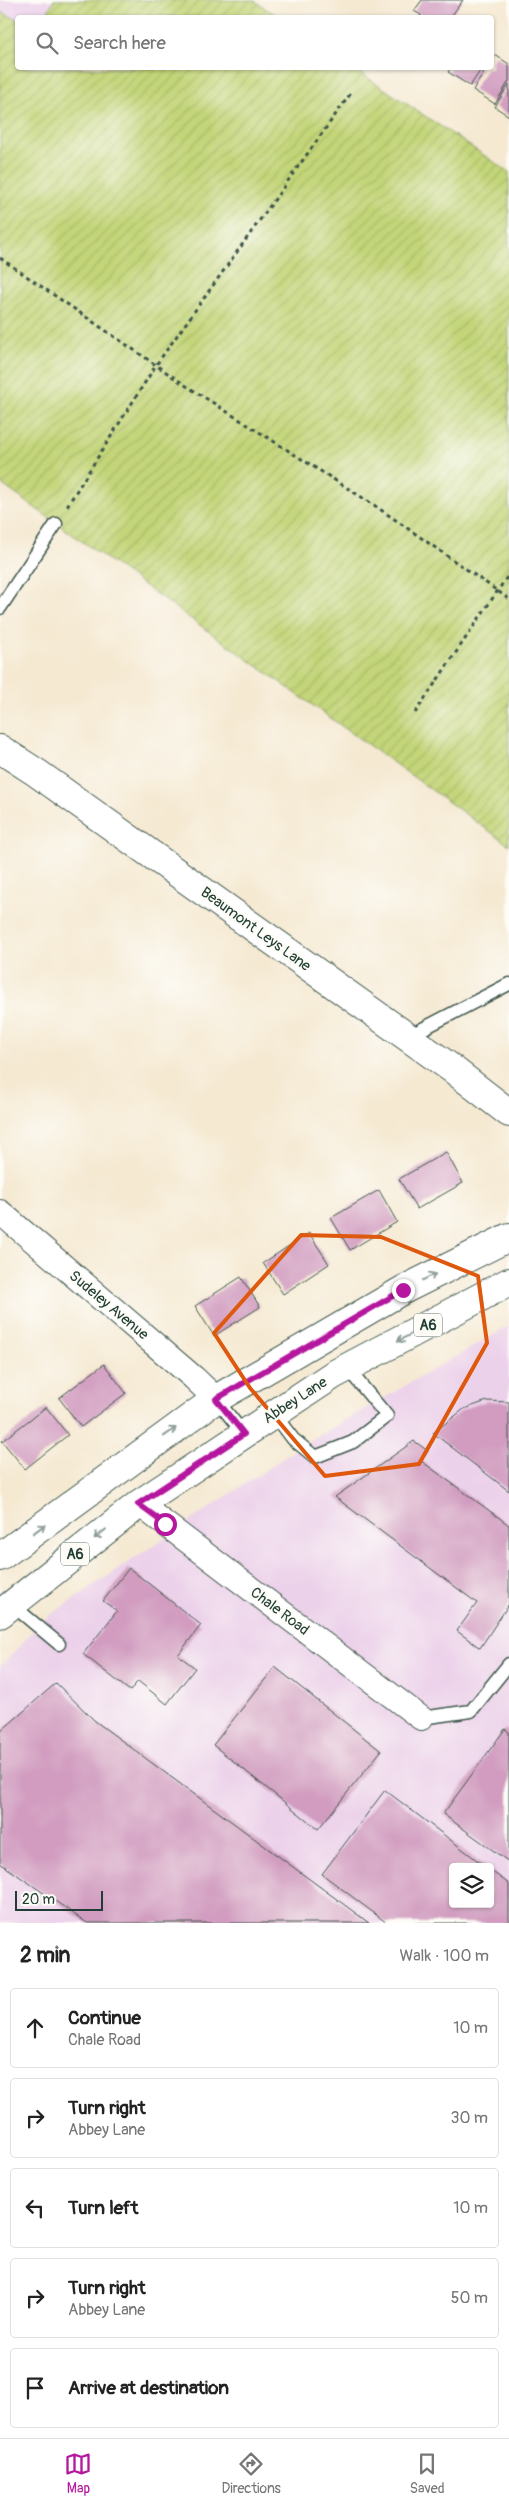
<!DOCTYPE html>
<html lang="en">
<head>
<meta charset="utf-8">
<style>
  :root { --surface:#fff; --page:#f6f6f6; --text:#222; --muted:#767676; --line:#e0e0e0; --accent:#b5179e }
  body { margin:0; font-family:Pangolin,sans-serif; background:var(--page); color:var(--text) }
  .controls { position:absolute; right:15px; bottom:15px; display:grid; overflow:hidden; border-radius:5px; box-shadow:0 1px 4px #0004 }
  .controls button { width:45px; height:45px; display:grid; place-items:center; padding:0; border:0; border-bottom:1px solid var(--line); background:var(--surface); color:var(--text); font:25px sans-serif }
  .scale { position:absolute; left:15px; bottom:12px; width:88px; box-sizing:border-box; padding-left:5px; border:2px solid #1f3d34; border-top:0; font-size:14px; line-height:18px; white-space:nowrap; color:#1f3d34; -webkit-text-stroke:4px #fdfcf7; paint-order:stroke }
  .stop { position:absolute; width:15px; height:15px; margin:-11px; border:4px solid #b5179e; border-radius:50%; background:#fff }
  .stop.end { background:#b5179e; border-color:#fff; box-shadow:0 1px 5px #0008 }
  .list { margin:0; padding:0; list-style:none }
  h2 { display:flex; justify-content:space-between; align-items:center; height:65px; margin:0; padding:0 20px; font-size:21px }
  h2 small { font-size:16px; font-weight:400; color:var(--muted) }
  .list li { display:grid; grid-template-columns:32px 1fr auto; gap:15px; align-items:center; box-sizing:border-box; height:80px; margin:0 10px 10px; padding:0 10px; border:1px solid var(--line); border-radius:5px }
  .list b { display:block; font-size:19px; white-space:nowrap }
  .list p { margin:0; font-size:16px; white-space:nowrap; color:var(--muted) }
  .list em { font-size:16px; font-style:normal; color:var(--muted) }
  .icon { flex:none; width:28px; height:28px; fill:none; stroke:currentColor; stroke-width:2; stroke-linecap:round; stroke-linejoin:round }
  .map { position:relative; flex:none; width:509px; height:1923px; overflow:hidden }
  .search { position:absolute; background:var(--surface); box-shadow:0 1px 4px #0004; left:15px; right:15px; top:15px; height:55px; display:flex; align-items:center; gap:12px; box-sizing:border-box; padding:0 18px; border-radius:5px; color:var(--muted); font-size:19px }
  .sheet { height:515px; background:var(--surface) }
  nav { display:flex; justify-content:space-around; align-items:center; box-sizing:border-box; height:70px; border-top:1px solid var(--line); background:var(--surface); font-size:14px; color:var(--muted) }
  nav a { display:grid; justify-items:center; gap:2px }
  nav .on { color:var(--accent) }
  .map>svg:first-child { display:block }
  .built { fill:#ecd1ea; fill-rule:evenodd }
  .garden { fill:url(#garden-furrows); stroke:#718956 }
  .building { fill:#d19cc0 }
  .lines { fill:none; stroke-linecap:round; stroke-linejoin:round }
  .service-casing { stroke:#3f574c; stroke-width:15 }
  .minor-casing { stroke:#3f574c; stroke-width:26 }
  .tertiary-casing { stroke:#3f574c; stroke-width:30 }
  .primary-casing { stroke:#3f574c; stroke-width:30 }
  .path { stroke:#3f574c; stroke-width:3; stroke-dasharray:4 4; stroke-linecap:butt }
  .service { stroke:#fff; stroke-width:12 }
  .minor { stroke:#fff; stroke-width:24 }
  .tertiary { stroke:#fff; stroke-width:28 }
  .primary { stroke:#fff; stroke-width:28 }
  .oneway { stroke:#8f9e9a }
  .route { stroke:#b5179e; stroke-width:6 }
  .marked { fill:none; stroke:#de580e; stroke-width:4; stroke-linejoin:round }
  .labels { text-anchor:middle; stroke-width:5; stroke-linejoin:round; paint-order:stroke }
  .shield { fill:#fdfcf7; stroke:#62766e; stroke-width:1 }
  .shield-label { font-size:14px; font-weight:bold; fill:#1f3d34 }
  .street-label { font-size:15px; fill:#1f3d34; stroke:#fdfcf7 }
</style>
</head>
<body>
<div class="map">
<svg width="509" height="1923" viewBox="0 0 509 1923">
  <defs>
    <pattern id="garden-furrows" width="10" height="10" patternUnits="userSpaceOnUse" patternTransform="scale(1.25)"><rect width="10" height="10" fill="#c3d578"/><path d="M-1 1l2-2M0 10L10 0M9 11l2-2" fill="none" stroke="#a7b868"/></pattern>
  </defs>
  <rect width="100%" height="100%" fill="#fdfcf7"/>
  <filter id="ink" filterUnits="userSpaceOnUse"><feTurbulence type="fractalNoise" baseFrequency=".02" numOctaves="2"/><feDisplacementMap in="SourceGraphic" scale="10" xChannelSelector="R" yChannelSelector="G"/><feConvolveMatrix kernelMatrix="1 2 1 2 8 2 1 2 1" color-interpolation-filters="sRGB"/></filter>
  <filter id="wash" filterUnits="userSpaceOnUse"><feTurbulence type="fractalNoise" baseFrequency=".0096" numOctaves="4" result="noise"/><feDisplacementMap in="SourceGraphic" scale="20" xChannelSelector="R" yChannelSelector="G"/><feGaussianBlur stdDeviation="1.12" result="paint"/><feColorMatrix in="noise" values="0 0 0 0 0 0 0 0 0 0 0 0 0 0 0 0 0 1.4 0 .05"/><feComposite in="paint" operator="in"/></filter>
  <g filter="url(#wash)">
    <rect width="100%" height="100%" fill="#f5e9d2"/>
    <g class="built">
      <path d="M0 0H54L45 17 17 19 0 12Z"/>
      <path d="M509 1326V1923H0V1667L43 1620 304 1444ZM453 1867H490V1904H453Z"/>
    </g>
    <g class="garden">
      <path d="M54 0H253L279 17H45Z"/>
      <path d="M0 12 17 19 18 68H353L509 172V845L0 483Z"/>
    </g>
    <g id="blocks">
      <g class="building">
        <path d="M422 0H463L450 18H420L421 15 414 11Z"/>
        <path d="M495 55 509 64V81L495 104 473 90 487 68H492V61Z"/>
        <path d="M451 68H482L470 86 448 72Z"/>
        <path d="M509 84V116L495 107Z"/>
        <path d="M446 1152 463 1183 417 1209 399 1179Z"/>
        <path d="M379 1190 397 1222 350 1250 331 1218Z"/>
        <path d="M309 1233 329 1264 283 1294 263 1263Z"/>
        <path d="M241 1277 260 1307 214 1336 195 1306Z"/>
        <path d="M104 1364 126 1393 81 1427 59 1398Z"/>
        <path d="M487 1401 509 1402V1491L433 1433 464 1409Z"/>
        <path d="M46 1407 68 1435 25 1469 2 1441Z"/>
        <path d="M414 1441 428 1451 420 1460 509 1525V1604L480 1648 457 1631 477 1603 335 1497Z"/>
        <path d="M129 1568 201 1625 178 1655 195 1668 167 1704 138 1681 130 1691 83 1654 117 1611 103 1601Z"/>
        <path d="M275 1667 381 1751 318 1829 213 1745Z"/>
        <path d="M56 1683 95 1721 369 1923H87L0 1863V1732Z"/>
        <path d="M505 1729 509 1732V1862L443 1814Z"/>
        <path d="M385 1790 486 1867H453V1904H490V1870L509 1884V1923H387L322 1874Z"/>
      </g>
    </g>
  </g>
  <g filter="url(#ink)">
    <use href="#blocks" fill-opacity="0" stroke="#3f574c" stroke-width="1"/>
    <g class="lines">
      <g class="service-casing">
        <g id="service">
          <path d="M0 608 56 524"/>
          <path d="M407 1037 509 984"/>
          <path d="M216 1399 244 1434"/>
          <path d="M274 1414 293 1439 315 1457 353 1442 387 1416 347 1368"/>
          <path d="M11 1604 59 1644"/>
          <path d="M421 1718 471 1711 509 1664"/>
        </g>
      </g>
      <g class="minor-casing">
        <g id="minor">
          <path d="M0 1212 194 1378 216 1399"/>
          <path d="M139 1504 421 1718"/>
        </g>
      </g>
      <g class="tertiary-casing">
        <path id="tertiary" d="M0 749 37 773 451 1068 509 1113"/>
      </g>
      <g class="primary-casing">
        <g id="primary">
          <path d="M0 1557 216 1399 403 1290 509 1237"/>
          <path d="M0 1614 139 1504 333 1375 509 1282"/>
        </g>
      </g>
      <g class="path">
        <path d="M0 258 185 385 374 505 509 599"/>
        <path d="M67 506 156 365 351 93"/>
        <path d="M415 713 509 574"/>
      </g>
      <use href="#service" class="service"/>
      <use href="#minor" class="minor"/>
      <use href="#tertiary" class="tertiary"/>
      <use href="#primary" class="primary"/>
    </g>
    <defs><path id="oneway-shaft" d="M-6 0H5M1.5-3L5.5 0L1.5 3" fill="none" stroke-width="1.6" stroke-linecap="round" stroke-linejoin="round" transform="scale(1.25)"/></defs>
    <g class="oneway">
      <use href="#oneway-shaft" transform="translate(429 1277) rotate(-27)"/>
      <use href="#oneway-shaft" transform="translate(404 1338) rotate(152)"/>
      <use href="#oneway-shaft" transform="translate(170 1432) rotate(-36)"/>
      <use href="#oneway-shaft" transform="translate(39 1529) rotate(-36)"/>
      <use href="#oneway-shaft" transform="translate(100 1534) rotate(142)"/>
    </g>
  </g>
  <g class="lines" filter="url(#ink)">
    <path class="route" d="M165 1524 138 1504 244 1434 216 1399 403 1290"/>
  </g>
  <path class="marked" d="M301 1235 381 1237 478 1276 487 1343 419 1464 325 1476 250 1388 214 1333Z"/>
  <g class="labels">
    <g class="shield">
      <rect x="414" y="1313.5" width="28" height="23" rx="4"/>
      <rect x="61" y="1542.5" width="28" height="23" rx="4"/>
    </g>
    <g class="shield-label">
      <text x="428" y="1330">A6</text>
      <text x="75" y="1559">A6</text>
    </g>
    <g class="street-label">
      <text transform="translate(256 929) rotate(36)" y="5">Beaumont Leys Lane</text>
      <text transform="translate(109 1305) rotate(40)" y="5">Sudeley Avenue</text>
      <text transform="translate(295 1400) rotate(-33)" y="5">Abbey Lane</text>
      <text transform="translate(280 1611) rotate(37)" y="5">Chale Road</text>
    </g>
  </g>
</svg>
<div class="controls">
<button><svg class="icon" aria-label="layers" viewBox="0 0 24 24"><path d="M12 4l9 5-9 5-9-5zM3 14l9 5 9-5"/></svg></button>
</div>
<div class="scale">20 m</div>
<div class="stop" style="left:165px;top:1524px"></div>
<div class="stop end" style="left:403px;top:1290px"></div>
<div class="search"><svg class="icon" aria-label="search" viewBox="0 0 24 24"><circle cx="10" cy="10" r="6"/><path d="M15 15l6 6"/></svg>Search here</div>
</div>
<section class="sheet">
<h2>2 min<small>Walk · 100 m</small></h2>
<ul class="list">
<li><svg class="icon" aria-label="ahead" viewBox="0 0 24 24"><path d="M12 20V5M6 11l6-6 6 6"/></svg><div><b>Continue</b><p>Chale Road</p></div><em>10 m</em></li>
<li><svg class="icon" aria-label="right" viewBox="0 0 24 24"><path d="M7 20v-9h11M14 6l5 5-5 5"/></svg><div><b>Turn right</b><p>Abbey Lane</p></div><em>30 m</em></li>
<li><svg class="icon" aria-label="left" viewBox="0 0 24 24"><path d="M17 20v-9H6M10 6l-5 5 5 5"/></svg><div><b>Turn left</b></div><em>10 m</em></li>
<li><svg class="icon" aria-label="right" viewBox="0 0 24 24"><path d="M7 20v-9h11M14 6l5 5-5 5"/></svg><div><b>Turn right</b><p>Abbey Lane</p></div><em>50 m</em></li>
<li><svg class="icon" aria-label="arrive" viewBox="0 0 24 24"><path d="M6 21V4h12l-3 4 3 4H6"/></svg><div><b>Arrive at destination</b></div></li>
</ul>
</section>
<nav>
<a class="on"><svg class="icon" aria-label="map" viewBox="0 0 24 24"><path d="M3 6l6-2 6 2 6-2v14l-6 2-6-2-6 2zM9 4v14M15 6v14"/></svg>Map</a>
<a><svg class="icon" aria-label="directions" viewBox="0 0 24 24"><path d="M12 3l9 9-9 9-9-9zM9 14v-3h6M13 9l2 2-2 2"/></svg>Directions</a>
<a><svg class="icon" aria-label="saved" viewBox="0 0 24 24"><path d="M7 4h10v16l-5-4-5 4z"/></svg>Saved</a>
</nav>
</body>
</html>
